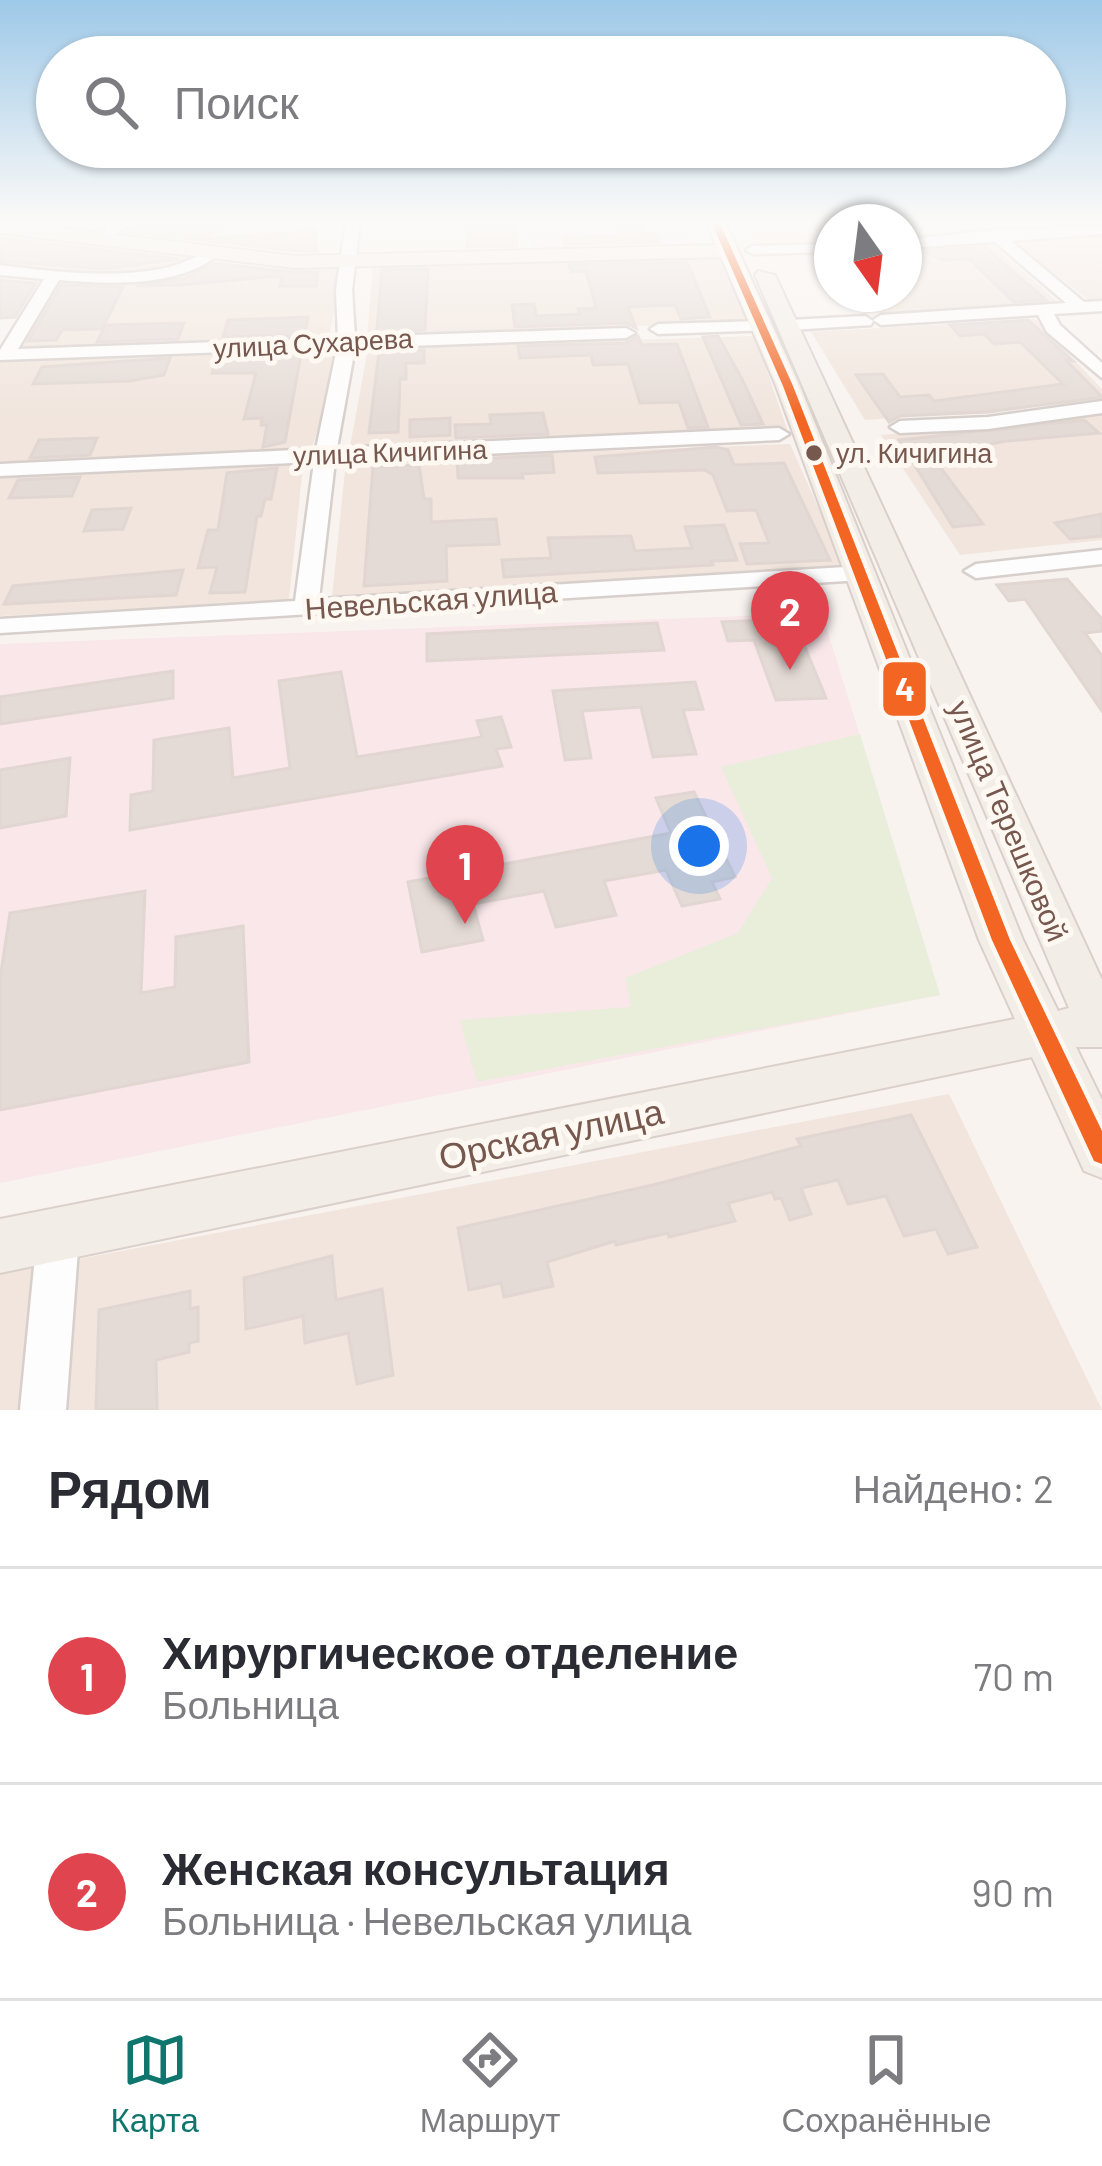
<!DOCTYPE html>
<html lang="ru">
<head>
<meta charset="utf-8">
<style>
  :root { --surface:#fff; --page:#f2f2f3; --text:#2b2b33; --muted:#7c7c81; --line:#e1e1e2; --accent:#0f766e }
  body { margin:0; font-family:Barlow,sans-serif; background:var(--page); color:var(--text) }
  .compass { position:absolute; left:814px; top:204px; width:108px; height:108px; border-radius:50%; background:var(--surface); box-shadow:0 3px 9px #0004; rotate:166deg }
  .you { position:absolute; left:699px; top:846px; width:42px; height:42px; margin:-30px; border:9px solid #fff; border-radius:50%; background:#1a73e8; box-shadow:0 0 0 18px #1a73e833 }
  .badge { display:grid; place-items:center; width:78px; height:78px; border-radius:50%; background:var(--accent); color:#fff; font-size:39px; font-weight:700 }
  .pin { position:absolute; translate:-50% -99px; filter:drop-shadow(0 3px 6px #0008) }
  .pin::after { content:''; position:absolute; top:63px; width:42px; height:36px; background:inherit; clip-path:polygon(0 0,100% 0,50% 100%) }
  .list { margin:0; padding:0; list-style:none }
  h2 { display:flex; justify-content:space-between; align-items:center; height:156px; margin:0; padding:0 48px; font-size:51px }
  h2 small { font-size:39px; font-weight:400; color:var(--muted) }
  .list li { display:grid; grid-template-columns:78px 1fr auto; gap:36px; align-items:center; box-sizing:border-box; height:216px; padding:0 48px; border-top:3px solid var(--line) }
  .list b { display:block; font-size:45px; white-space:nowrap }
  .list p { margin:0; font-size:39px; white-space:nowrap; color:var(--muted) }
  .list em { font-size:39px; font-style:normal; color:var(--muted) }
  .icon { flex:none; width:66px; height:66px; fill:none; stroke:currentColor; stroke-width:2; stroke-linecap:round; stroke-linejoin:round }
  .map { position:relative; flex:none; width:1102px; height:1410px; overflow:hidden }
  .search { position:absolute; background:var(--surface); box-shadow:0 3px 9px #0004; left:36px; right:36px; top:36px; height:132px; display:flex; align-items:center; gap:30px; box-sizing:border-box; padding:0 42px; border-radius:66px; color:var(--muted); font-size:45px }
  .sheet { height:588px; background:var(--surface) }
  nav { display:flex; justify-content:space-around; align-items:center; box-sizing:border-box; height:168px; border-top:3px solid var(--line); background:var(--surface); font-size:33px; color:var(--muted) }
  nav a { display:grid; justify-items:center; gap:6px }
  nav .on { color:var(--accent) }
  .map>svg:first-child { display:block }
  .residential { fill:#f1e5dd }
  .education { fill:#f4ecf4 }
  .medical { fill:#f9e7ea }
  .green { fill:#e8eeda }
  .building { fill:#e5dbd6; stroke:#e1d6d1; stroke-width:3 }
  .lines { fill:none; stroke-linecap:round; stroke-linejoin:round }
  .minor-casing { stroke:#d7cfcc; stroke-width:5 }
  .major-casing { stroke:#d9d0cc; stroke-width:4 }
  .minor { fill:#fefdfd; fill-rule:evenodd }
  .major { fill:#f3ede7; fill-rule:evenodd }
  .bus-1-casing { stroke:#fef8f2; stroke-width:9 }
  .bus-1 { fill:#f26522; fill-rule:evenodd }
  .bus-dot { fill:#77584e; stroke:#fef8f2; stroke-width:4.5 }
  .labels { text-anchor:middle; stroke-width:10; stroke-linejoin:round; paint-order:stroke }
  .far-street-label { font-size:27px; fill:#77584e; stroke:#fef8f2 }
  .bus-label { font-size:27px; fill:#77584e; stroke:#fef8f2; text-anchor:start }
  .street-label { font-size:30px; fill:#77584e; stroke:#fef8f2 }
  .near-street-label { font-size:36px; fill:#77584e; stroke:#fef8f2 }
  .line-badge { stroke:#fef8f2; stroke-width:4.5 }
  .badge-label { font-size:33px; text-anchor:middle; font-weight:bold; fill:#fff }
</style>
</head>
<body>
<div class="map">
<svg width="1102" height="1410" viewBox="0 0 1102 1410">
  <rect width="100%" height="100%" fill="#f8f3ef"/>
  <g class="residential">
    <path d="M745 221H965L982 236 904 240V222H832V244L759 246Z"/>
    <path d="M0 231 200 257 163 271 63 274 0 266Z"/>
    <path d="M1102 234V301L1091 302 1013 241Z"/>
    <path d="M989 242 1062 305 864 313 850 294H904V247Z"/>
    <path d="M720 255 749 322 367 336 373 264Z"/>
    <path d="M342 267 329 338 16 349 58 277Z"/>
    <path d="M1035 319 1102 389V401L865 420 811 332Z"/>
    <path d="M755 336 787 429 350 447 368 348Z"/>
    <path d="M342 350 311 451 0 464V361Z"/>
    <path d="M1102 414V540L960 555 881 435Z"/>
    <path d="M790 444 845 568 332 597 346 461Z"/>
    <path d="M303 465 289 600 0 616V477Z"/>
    <path d="M949 1094 1102 1410H0V1274Z"/>
  </g>
  <path class="education" d="M530 221H683L694 244 532 248Z"/>
  <path class="medical" d="M822 613 940 995 0 1183V644Z"/>
  <path class="green" d="M860 734 940 995 477 1082 460 1020 631 1007 625 978 738 933 772 878 721 767Z"/>
  <g class="building">
    <path d="M141 221H233L205 239 315 230 317 251H295L128 232Z"/>
    <path d="M467 221H515L517 246 467 247Z"/>
    <path d="M618 221H641L645 234 656 233 660 242 565 244 563 237 623 236Z"/>
    <path d="M0 238 179 259 104 269 0 261Z"/>
    <path d="M985 247 1046 300 1014 302 969 259 943 260 923 251Z"/>
    <path d="M687 262 710 317 681 319 675 305 628 307 636 328 626 323 515 327 512 305 534 304 536 316 580 314 578 309 596 308 586 271 571 272 569 265Z"/>
    <path d="M214 263 294 272H318L316 286H280L282 279 278 276 181 285 136 286 185 278Z"/>
    <path d="M428 269 425 330 381 332 377 329 382 270Z"/>
    <path d="M0 280 36 283 15 317 0 318Z"/>
    <path d="M61 285 123 287 102 329 62 330 56 340 28 341Z"/>
    <path d="M308 317 305 335 223 337 228 320Z"/>
    <path d="M1028 320 1073 361H1067L1102 397 988 412 900 416 889 422 856 375 883 374 900 397 929 395 934 401 1063 384 1020 342 994 344 984 334 960 336 950 325Z"/>
    <path d="M184 323 178 339 97 342 106 325Z"/>
    <path d="M638 336 642 345 677 344 708 427 688 428 679 402 640 403 628 364 593 365 591 355 520 358 518 346 626 343Z"/>
    <path d="M718 336 742 379 763 424 741 425 703 337Z"/>
    <path d="M424 350V363H406V379H400L398 432 369 433 379 352Z"/>
    <path d="M301 354 285 442 263 447 267 425H261L262 418 244 419 256 373H212L217 357Z"/>
    <path d="M170 358 164 375 130 381 33 384 42 367Z"/>
    <path d="M543 413 548 434 456 438 455 425 491 424 490 415Z"/>
    <path d="M450 418V435L410 437V420Z"/>
    <path d="M1084 420 1099 433 1006 441 974 447 973 452 931 455 983 524 953 527 899 440Z"/>
    <path d="M97 438 90 455 30 458 39 440Z"/>
    <path d="M716 447 728 450 734 465 784 463 830 560 747 564 740 544 769 543 756 510 727 511 713 475 705 470 598 473 595 457Z"/>
    <path d="M552 455 554 472 522 474 523 478H458L457 460Z"/>
    <path d="M419 465 424 499H431V522L496 519 499 544 446 546 447 581 364 586 373 467Z"/>
    <path d="M277 468 271 499H265L261 516H257L245 592 210 593 217 567 198 568 208 530H218L227 473Z"/>
    <path d="M80 477 72 496 9 498 18 480Z"/>
    <path d="M131 508 123 529 84 531 92 510Z"/>
    <path d="M1102 514V536L1070 539 1055 523Z"/>
    <path d="M724 525 737 560 711 561 713 565 504 577 502 560 551 558 548 538 631 536 635 551 692 548 685 527Z"/>
    <path d="M183 570 176 595 4 604 13 586Z"/>
    <path d="M1067 579 1102 619V631L1085 633 1102 656V711L1025 599 1009 601 997 585Z"/>
    <path d="M795 619 802 640 826 698 776 700 754 640 728 641 722 622Z"/>
    <path d="M657 623 664 650 427 661V634Z"/>
    <path d="M173 671V698L0 724V697Z"/>
    <path d="M341 672 357 757 482 737 477 721 501 717 511 747 496 749 502 766 130 830 131 795 153 791 154 740 229 728 233 778 290 768 279 681Z"/>
    <path d="M695 682 703 709 683 710 696 754 653 757 641 707 582 711 591 758 565 760 553 691Z"/>
    <path d="M70 758 66 816 0 828V770Z"/>
    <path d="M694 792 735 877 712 882 720 899 682 906 666 870 604 881 616 915 556 927 544 891 473 904 483 940 422 952 408 882 671 833 656 798Z"/>
    <path d="M145 891 141 993 175 987 176 937 243 926 249 1062 0 1110V979L10 913Z"/>
    <path d="M911 1115 977 1247 948 1254 936 1229 904 1236 886 1196 848 1204 838 1180 801 1188 811 1214 790 1220 781 1198 775 1199 772 1192 728 1203 735 1221 669 1237 668 1233 616 1245 615 1241 547 1262 553 1286 504 1297 501 1283 469 1290 458 1228 653 1185 801 1146 797 1139Z"/>
    <path d="M332 1256 336 1300 382 1289 393 1375 357 1384 348 1333 305 1343 303 1316 246 1329 244 1278Z"/>
    <path d="M190 1291V1309L198 1307V1341L189 1343V1352L156 1360 157 1410H96L99 1310Z"/>
  </g>
  <g class="lines">
    <g class="minor-casing">
      <g id="minor">
        <path d="M119 221H137L100 243 88 240Z"/>
        <path d="M346 221H360L352 290 355 337 626 328 635 333 626 338 355 348 337 448 779 428 789 434 779 440 335 461 319 599 862 566 874 573 862 580 0 633V619L295 601 314 462 0 476V464L316 449 337 348 0 360V350L44 279 0 275V265C54 272 112 279 166 268 182 264 196 256 211 251L218 255C177 288 109 284 59 280L18 349 338 338 336 290Z"/>
        <path d="M1102 226V234L1011 241 1084 302 1102 301V311L1054 314 1060 325 1102 363V378L1047 332 1038 315 881 325 873 320 881 315 1066 303 995 242 904 248V240L994 230Z"/>
        <path d="M832 244V252L753 254 746 250 753 246Z"/>
        <path d="M865 316 873 321 871 325 790 330 782 325 790 320Z"/>
        <path d="M763 321 771 326 769 330 658 334 650 329 658 324Z"/>
        <path d="M1102 401V413L988 429 900 433 890 427 900 421 988 417Z"/>
        <path d="M1102 550V564L976 578 964 571 976 564Z"/>
        <path d="M58 1216 73 1222 79 1236 66 1410H20L37 1236 43 1222Z"/>
      </g>
    </g>
    <g class="major-casing">
      <path id="major" d="M0 221 295 256 716 245 706 221H725L800 386 1023 940 1058 1011 1069 1008 755 275 758 271 775 275 1102 980V1047H1076L1102 1100V1178L1084 1171 1032 1057 0 1273V1219L1015 1019 979 940 776 386 721 257 295 268 0 233Z"/>
    </g>
    <use href="#minor" class="minor"/>
    <use href="#major" class="major"/>
    <g class="bus-1-casing">
      <path id="bus-1" d="M711 221H719L793 386 1010 940 1102 1131V1164L1094 1161 992 940 783 386Z"/>
    </g>
    <use href="#bus-1" class="bus-1"/>
  </g>
  <linearGradient id="sky" x2="0" y2="1"><stop stop-color="#9ec9e8"/><stop offset="0.53" stop-color="#fcfaf8"/><stop offset="1" stop-color="#fcfaf8" stop-opacity="0"/></linearGradient>
  <rect width="1102" height="419" fill="url(#sky)"/>
  <circle class="bus-dot" cx="814" cy="453" r="10"/>
  <g class="labels">
    <g class="far-street-label">
      <text transform="translate(313 344) rotate(-3)" y="9">улица Сухарева</text>
      <text transform="translate(390 453) rotate(-2)" y="9">улица Кичигина</text>
    </g>
    <g class="bus-label">
      <text x="836" y="463">ул. Кичигина</text>
    </g>
    <g class="street-label">
      <text transform="translate(431 601) rotate(-4)" y="10">Невельская улица</text>
      <text transform="translate(1008 821) rotate(67)" y="10">улица Терешковой</text>
    </g>
    <g class="near-street-label">
      <text transform="translate(551 1134) rotate(-12)" y="13">Орская улица</text>
    </g>
  </g>
  <rect class="line-badge" x="881" y="660" width="47" height="58" rx="12" fill="#f26522"/>
  <g class="badge-label">
    <text x="905" y="701">4</text>
  </g>
</svg>
<svg class="compass" viewBox="-18 -18 36 36"><path d="M0-13l5 13h-10z" fill="#e53935"/><path d="M0 13l5-13h-10z" fill="#7c7c81"/></svg>
<div class="you"></div>
<div class="pin badge" style="left:465px;top:924px;background:#e0444e">1</div>
<div class="pin badge" style="left:790px;top:670px;background:#e0444e">2</div>
<div class="search"><svg class="icon" aria-label="search" viewBox="0 0 24 24"><circle cx="10" cy="10" r="6"/><path d="M15 15l6 6"/></svg>Поиск</div>
</div>
<section class="sheet">
<h2>Рядом<small>Найдено: 2</small></h2>
<ul class="list">
<li><span class="badge" style="background:#e0444e">1</span><div><b>Хирургическое отделение</b><p>Больница</p></div><em>70 m</em></li>
<li><span class="badge" style="background:#e0444e">2</span><div><b>Женская консультация</b><p>Больница · Невельская улица</p></div><em>90 m</em></li>
</ul>
</section>
<nav>
<a class="on"><svg class="icon" aria-label="map" viewBox="0 0 24 24"><path d="M3 6l6-2 6 2 6-2v14l-6 2-6-2-6 2zM9 4v14M15 6v14"/></svg>Карта</a>
<a><svg class="icon" aria-label="directions" viewBox="0 0 24 24"><path d="M12 3l9 9-9 9-9-9zM9 14v-3h6M13 9l2 2-2 2"/></svg>Маршрут</a>
<a><svg class="icon" aria-label="saved" viewBox="0 0 24 24"><path d="M7 4h10v16l-5-4-5 4z"/></svg>Сохранённые</a>
</nav>
</body>
</html>
